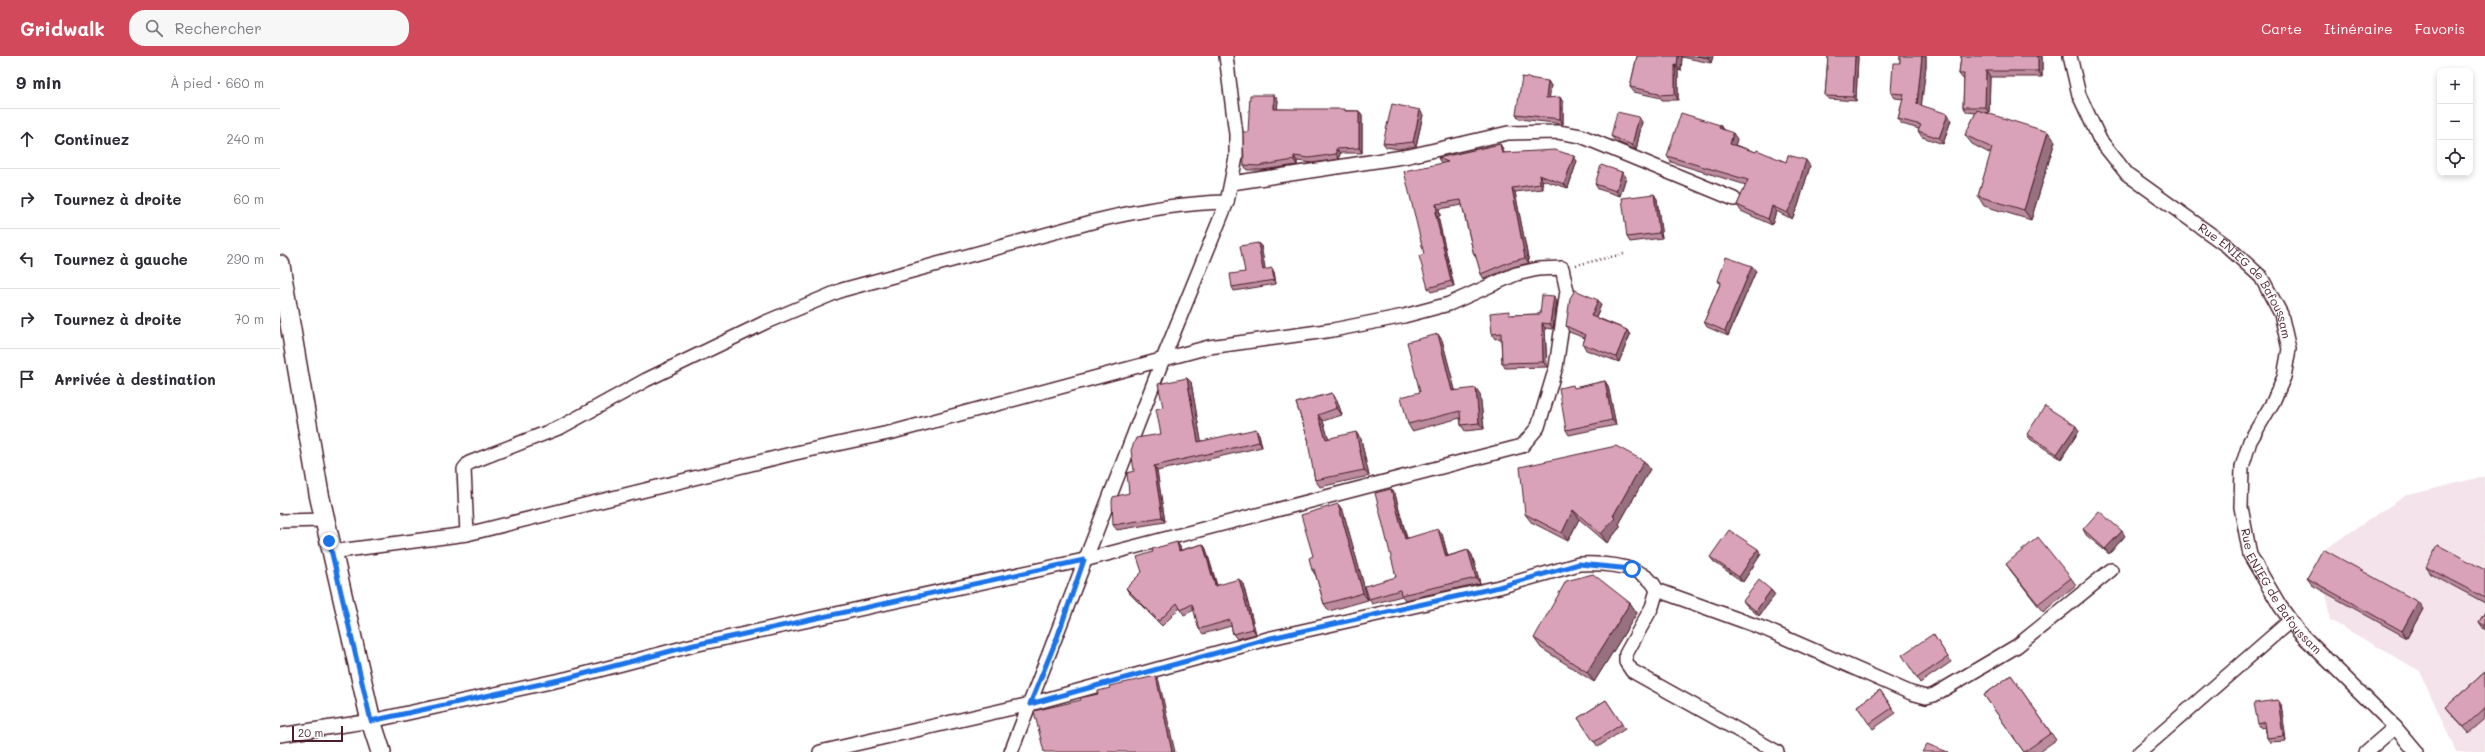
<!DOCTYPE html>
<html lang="fr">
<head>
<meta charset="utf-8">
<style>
  :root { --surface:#fff; --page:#f7f7f7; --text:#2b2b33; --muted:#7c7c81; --line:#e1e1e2; --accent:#d1495b }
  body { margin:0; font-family:Mali,sans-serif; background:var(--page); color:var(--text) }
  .controls { position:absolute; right:12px; top:12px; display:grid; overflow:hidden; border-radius:8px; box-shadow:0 2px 6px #0003 }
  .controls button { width:36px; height:36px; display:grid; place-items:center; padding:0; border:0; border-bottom:1px solid var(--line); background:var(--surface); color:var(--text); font:20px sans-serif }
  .scale { position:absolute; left:12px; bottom:10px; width:51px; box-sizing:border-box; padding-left:4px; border:2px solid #4a1f2b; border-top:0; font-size:11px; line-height:14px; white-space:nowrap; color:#4a1f2b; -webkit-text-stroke:3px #fff; paint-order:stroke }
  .stop { position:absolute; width:12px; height:12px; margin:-9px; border:3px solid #1a73e8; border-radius:50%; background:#fff }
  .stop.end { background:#1a73e8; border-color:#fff; box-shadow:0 1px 4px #0008 }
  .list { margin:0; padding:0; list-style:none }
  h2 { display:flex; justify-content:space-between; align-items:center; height:52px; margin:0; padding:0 16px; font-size:17px }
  h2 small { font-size:13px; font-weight:400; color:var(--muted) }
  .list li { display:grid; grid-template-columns:26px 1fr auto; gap:12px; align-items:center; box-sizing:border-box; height:60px; padding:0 16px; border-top:1px solid var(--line) }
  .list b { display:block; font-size:15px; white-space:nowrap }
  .list em { font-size:13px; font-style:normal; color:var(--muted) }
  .icon { flex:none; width:22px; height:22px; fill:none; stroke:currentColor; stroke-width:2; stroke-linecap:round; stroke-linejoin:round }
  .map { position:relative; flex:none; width:2205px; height:696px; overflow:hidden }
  header { display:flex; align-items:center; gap:24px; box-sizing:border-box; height:56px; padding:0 20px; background:var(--accent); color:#fff }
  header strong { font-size:19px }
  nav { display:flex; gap:22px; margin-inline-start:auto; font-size:14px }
  .search { width:280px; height:36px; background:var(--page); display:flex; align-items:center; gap:10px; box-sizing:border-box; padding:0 14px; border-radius:16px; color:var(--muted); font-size:15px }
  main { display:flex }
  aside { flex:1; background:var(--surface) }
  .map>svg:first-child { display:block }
  .built { fill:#f4e3ea }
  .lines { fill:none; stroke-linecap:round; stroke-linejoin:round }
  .street-casing { stroke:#4a1f2b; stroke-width:16 }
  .secondary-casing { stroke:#4a1f2b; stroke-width:22 }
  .path { stroke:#4a1f2b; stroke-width:2.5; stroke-dasharray:1 3; stroke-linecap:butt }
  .street { stroke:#fff; stroke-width:13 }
  .secondary { stroke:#fff; stroke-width:19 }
  .wall { fill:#bb8b9e; stroke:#4a1f2b }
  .shaded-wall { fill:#987181; stroke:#4a1f2b }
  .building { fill:#d9a2b8; stroke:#4a1f2b }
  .route { stroke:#1a73e8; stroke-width:5 }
  .labels { text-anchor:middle; stroke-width:3; stroke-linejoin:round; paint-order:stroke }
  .street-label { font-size:12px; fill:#4a1f2b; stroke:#fff }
</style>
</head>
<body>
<header>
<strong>Gridwalk</strong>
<div class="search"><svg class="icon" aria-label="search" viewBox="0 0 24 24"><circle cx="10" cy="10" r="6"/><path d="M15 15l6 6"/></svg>Rechercher</div>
<nav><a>Carte</a><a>Itinéraire</a><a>Favoris</a></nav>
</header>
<main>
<aside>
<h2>9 min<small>À pied · 660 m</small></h2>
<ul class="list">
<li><svg class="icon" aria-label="ahead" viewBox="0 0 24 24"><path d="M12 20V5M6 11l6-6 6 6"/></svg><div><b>Continuez</b></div><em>240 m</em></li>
<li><svg class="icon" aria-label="right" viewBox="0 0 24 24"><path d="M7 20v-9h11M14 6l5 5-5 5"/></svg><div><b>Tournez à droite</b></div><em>60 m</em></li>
<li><svg class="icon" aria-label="left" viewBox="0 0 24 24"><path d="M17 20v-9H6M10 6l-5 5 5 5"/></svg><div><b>Tournez à gauche</b></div><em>290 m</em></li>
<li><svg class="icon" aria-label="right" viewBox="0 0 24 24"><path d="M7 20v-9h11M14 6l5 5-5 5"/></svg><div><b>Tournez à droite</b></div><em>70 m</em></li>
<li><svg class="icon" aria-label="arrive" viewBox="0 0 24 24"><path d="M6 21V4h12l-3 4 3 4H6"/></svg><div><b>Arrivée à destination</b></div></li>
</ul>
</aside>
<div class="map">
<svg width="2205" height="696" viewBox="0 0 2205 696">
  <rect width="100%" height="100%" fill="#fff"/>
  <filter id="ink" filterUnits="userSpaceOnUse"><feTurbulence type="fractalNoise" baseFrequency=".025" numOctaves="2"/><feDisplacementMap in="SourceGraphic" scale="8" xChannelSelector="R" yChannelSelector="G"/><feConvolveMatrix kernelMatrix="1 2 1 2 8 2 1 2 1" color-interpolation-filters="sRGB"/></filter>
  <g filter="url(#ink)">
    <path class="built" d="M2205 420V696H2176L2140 615 2050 564 2039 497 2125 440Z"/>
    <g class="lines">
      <g class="street-casing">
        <g id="street">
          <path id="s1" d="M1790 0 1799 39 1820 84 1847 118 1947 190 1981 221 2001 258 2009 293 2004 321 1993 346 1970 385 1962 411 1961 451 1970 499 2000 550 2018 575 2115 671 2136 696"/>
          <path d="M952 127 1129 100 1228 77 1278 76 1301 80 1454 143"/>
          <path d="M0 465 45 464"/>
          <path d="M187 478 184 413 189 407 281 371 366 324 486 266 562 234 819 164C861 154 903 147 947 146"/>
          <path d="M1377 534 1485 573 1631 637 1646 641 1654 639 1737 590 1831 514"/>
          <path d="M0 679 91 665 289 622 414 589 804 504 1242 390 1258 371 1276 311 1287 235 1282 212 1258 213 1236 218 1169 248 1124 260 1053 274 929 291 613 376 511 398 187 478 51 496"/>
          <path d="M540 696 750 648 991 582 1219 531 1299 508C1324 507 1365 508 1377 534L1372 551 1346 598V606L1352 615 1497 696"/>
          <path d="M731 696 883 303 947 146 956 101V78L946 0"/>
          <path d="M1860 696 2010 565"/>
          <path d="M2086 696 2115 671"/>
        </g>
      </g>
      <g class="secondary-casing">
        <path id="secondary" d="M0 209 39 438 91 665 101 696"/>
      </g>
      <path class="path" d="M1296 209 1344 198"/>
      <use href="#street" class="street"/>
      <use href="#secondary" class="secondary"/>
    </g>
    <g class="wall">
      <path d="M1357 0H1433L1431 7 1402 1 1401 15 1398 14V44H1382L1381 42 1354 36 1350 31Z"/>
      <path d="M1548 0H1578L1576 45 1548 43 1545 40Z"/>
      <path d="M1620 0H1646V10L1641 49 1671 64 1663 88 1642 81 1638 75 1639 73 1622 68 1618 63 1623 43 1615 42 1611 37 1620 7Z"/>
      <path d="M1681 0H1762V21H1710L1709 57H1705L1775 85 1751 164 1704 150 1698 140 1711 98 1692 88 1685 79 1696 57 1687 56 1683 51 1684 23H1683L1679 18Z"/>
      <path d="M1268 25 1271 30 1269 42 1283 46V68L1239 63 1236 58Z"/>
      <path d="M998 44 997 53 1079 55 1082 60V97H1060L1059 103 1032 107 1017 105V109L982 114H967L964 109 968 76Z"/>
      <path d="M1143 59 1136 90 1118 93 1106 91 1103 87Z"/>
      <path d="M1362 66 1356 94 1335 85 1331 80Z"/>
      <path d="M1440 69 1443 74 1457 83 1455 89 1506 106 1530 110 1518 150 1512 163 1496 155 1492 169 1461 155 1457 149 1466 129 1391 106 1387 100Z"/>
      <path d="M1220 88 1223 93 1224 97 1297 105 1288 132 1262 124 1263 133 1235 136 1249 207 1233 211 1204 223 1201 218 1197 203 1194 199 1182 149 1159 153 1160 160 1158 161 1174 230 1151 236 1148 232 1144 198 1161 107 1158 102Z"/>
      <path d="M1342 116 1346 121 1340 140 1318 133 1315 128Z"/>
      <path d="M1374 138 1377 143 1382 182 1350 186 1347 181Z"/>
      <path d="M981 190 985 213 994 216 996 228 954 235 952 231 965 216Z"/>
      <path d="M1476 215 1448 280 1427 271 1424 266 1440 228 1438 225Z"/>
      <path d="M1318 244 1321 249 1316 261 1347 274 1350 279 1339 306 1306 294 1303 288 1305 282 1289 276 1286 270Z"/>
      <path d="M1277 245 1273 273 1265 272 1267 311 1225 312 1222 307 1221 282 1215 283 1212 278 1232 259 1260 258Z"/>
      <path d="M1162 284 1175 334 1200 338 1204 373 1185 375 1181 369 1180 362 1132 375 1128 368 1140 336Z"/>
      <path d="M907 322 911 326 921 385 979 378 982 391 877 415 885 466 837 474 833 469 849 437 854 415 881 378 883 351Z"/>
      <path d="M1325 325 1328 330 1336 369 1289 379 1286 374 1295 332Z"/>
      <path d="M1052 337 1057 344 1062 359 1043 365 1048 382 1081 383 1089 420 1040 431 1035 424 1029 386 1016 347Z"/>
      <path d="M1799 375 1781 403 1750 383 1747 378Z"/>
      <path d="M1370 413 1339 468 1341 470 1327 487 1299 463 1288 485 1251 466 1245 458Z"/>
      <path d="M1111 433 1115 438 1127 482 1162 478 1168 500 1188 494 1192 499 1200 527 1125 544 1122 540 1092 548 1089 543 1116 521Z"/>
      <path d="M1058 448 1063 455 1088 544 1049 555 1044 548 1036 520 1032 514 1033 500Z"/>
      <path d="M1803 473 1845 480 1829 498 1806 479Z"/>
      <path d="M897 486 900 491 901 494 923 488 926 493 937 529 963 528 976 578 957 583 953 578 951 570 923 578 919 573 914 554 904 559 900 552 882 570 849 537 846 532 862 516 873 496Z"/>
      <path d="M1481 498 1463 526 1434 506 1430 501Z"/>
      <path d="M1726 508 1791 522 1796 529 1763 556 1731 515Z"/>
      <path d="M2146 511 2205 514V547L2151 518Z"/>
      <path d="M2027 522 2143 553 2127 582 2032 529Z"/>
      <path d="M1491 534 1495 539 1479 560 1467 550 1463 545Z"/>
      <path d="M1350 547 1357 557 1314 626 1261 592 1254 582Z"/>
      <path d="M2205 556V574L2204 573 2199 566Z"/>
      <path d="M1653 578 1671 606 1640 627 1637 622Z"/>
      <path d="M2205 616V663L2189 677 2171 657 2166 651Z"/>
      <path d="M1731 619 1776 684 1759 696H1744L1704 639Z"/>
      <path d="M1600 634 1616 657 1593 673 1577 650Z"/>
      <path d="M1326 644 1345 673 1318 691 1298 662Z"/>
      <path d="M2001 648 2006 685 1990 686 1987 682 1985 671 1981 672 1978 668Z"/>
    </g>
    <g class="shaded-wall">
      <path d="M1398 0H1402V1L1401 15 1397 10Z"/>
      <path d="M1428 0H1433L1431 7 1428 2Z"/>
      <path d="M1575 0H1578L1576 45 1573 41Z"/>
      <path d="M1642 0H1646V10L1641 53 1637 48Z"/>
      <path d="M1758 0H1762V21L1758 15Z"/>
      <path d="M1395 9 1398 14V44L1395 38Z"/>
      <path d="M1706 15 1710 21 1709 57 1705 51Z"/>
      <path d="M1268 25 1271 30 1269 46 1266 42Z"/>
      <path d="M994 39 998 44 997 58 994 53Z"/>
      <path d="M1280 41 1283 46V68L1280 63Z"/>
      <path d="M1140 54 1143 59 1136 90 1133 86Z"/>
      <path d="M1079 55 1082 60V97L1079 92Z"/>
      <path d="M1668 58 1671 64 1663 88 1659 82Z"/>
      <path d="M1359 61 1362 66 1356 94 1352 89Z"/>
      <path d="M1440 69 1444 75 1439 72Z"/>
      <path d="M1768 76 1775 85 1751 164 1744 154Z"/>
      <path d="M1453 77 1457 83 1454 94 1450 88Z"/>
      <path d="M1220 88 1223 93 1225 102 1222 97Z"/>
      <path d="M1056 93 1060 97 1059 103 1056 98Z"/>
      <path d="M1014 100 1017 105V109L1014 104Z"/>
      <path d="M1294 100 1297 105 1288 132 1284 128Z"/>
      <path d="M1526 104 1530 110 1518 150 1512 163 1507 157Z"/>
      <path d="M1342 116 1346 121 1340 140 1336 135Z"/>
      <path d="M1259 119 1262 124 1263 133 1260 128Z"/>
      <path d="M1232 132 1235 136 1249 207 1245 202Z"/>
      <path d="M1374 138 1377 143 1382 182 1379 177Z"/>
      <path d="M1156 148 1159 153 1160 160 1157 156Z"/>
      <path d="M1492 150 1496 155 1492 169 1488 163Z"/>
      <path d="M1155 156 1158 161 1174 230 1171 225Z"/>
      <path d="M978 187 981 190 986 217 983 214Z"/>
      <path d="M1472 210 1476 215 1448 280 1445 275Z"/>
      <path d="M992 212 994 216 996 228 994 224Z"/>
      <path d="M1274 240 1277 245 1273 273 1270 268Z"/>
      <path d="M1318 244 1321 249 1314 265 1311 260Z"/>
      <path d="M1262 267 1265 272 1267 311 1263 306Z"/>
      <path d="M1347 274 1350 279 1339 306 1336 301Z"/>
      <path d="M1158 278 1162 284 1177 341 1172 335Z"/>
      <path d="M907 322 911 326 922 390 918 386Z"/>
      <path d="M1325 325 1328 330 1336 369 1332 364Z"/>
      <path d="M1196 332 1200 338 1204 373 1199 367Z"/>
      <path d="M1052 337 1057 344 1062 359 1057 352Z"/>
      <path d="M1038 359 1043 365 1051 389 1046 383Z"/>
      <path d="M1796 370 1799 375 1781 403 1777 398Z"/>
      <path d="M976 373 979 378 982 391 979 386Z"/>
      <path d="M1076 376 1081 383 1089 420 1084 414Z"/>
      <path d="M1364 405 1370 413 1339 468 1341 470 1327 487 1321 478 1333 460Z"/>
      <path d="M874 410 877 415 885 466 882 461Z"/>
      <path d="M1111 433 1115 438 1128 488 1125 483Z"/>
      <path d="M1058 448 1063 455 1088 544 1083 537Z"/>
      <path d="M1293 454 1299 463 1288 485 1282 477Z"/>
      <path d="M1158 473 1162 478 1169 506 1166 501Z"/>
      <path d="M1842 475 1845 480 1829 498 1825 493Z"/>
      <path d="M897 486 900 491 903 500 899 495Z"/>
      <path d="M923 488 926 493 938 535 935 530Z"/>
      <path d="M1478 493 1481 498 1463 526 1459 521Z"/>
      <path d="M1188 494 1192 499 1200 527 1196 522Z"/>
      <path d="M959 523 963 528 976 578 973 573Z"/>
      <path d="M1491 534 1495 539 1479 560 1476 555Z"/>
      <path d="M2138 546 2143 553 2127 582 2122 575Z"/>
      <path d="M1350 547 1357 557 1314 626 1307 616Z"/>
      <path d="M876 620 879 625 895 696H892Z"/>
      <path d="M1998 644 2001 648 2006 685 2003 680Z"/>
    </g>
    <g class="building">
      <path d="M1357 0H1398L1397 10 1395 9V38L1379 39V37L1350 31Z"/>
      <path d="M1417 0H1428V2Z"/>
      <path d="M1548 0H1575L1573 41 1545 40Z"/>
      <path d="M1620 0H1642L1637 48 1668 58 1659 82 1638 75 1641 69 1618 63 1624 38 1611 37 1613 7H1620Z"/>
      <path d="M1681 0H1758V15H1706L1705 51H1683L1684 18H1679Z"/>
      <path d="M1242 21 1268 25 1266 42 1280 41V63L1236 58Z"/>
      <path d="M970 39H994V53H1065V55H1079V92L1056 93V98L1029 102 1014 100V104L978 110 964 109 963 76H968Z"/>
      <path d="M1112 48 1140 54 1133 86 1115 88 1103 87Z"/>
      <path d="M1697 54 1768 76 1744 154 1698 140 1712 92 1685 79Z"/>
      <path d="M1337 56 1359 61 1352 89 1331 80Z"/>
      <path d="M1401 57 1440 69 1439 72 1453 77 1450 88 1476 96 1477 94 1506 106 1508 99 1526 104 1514 144 1507 157 1492 150 1488 163 1457 149 1468 124 1387 100Z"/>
      <path d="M1220 88 1222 97 1275 94 1294 100 1284 128 1259 119 1260 128 1232 132 1245 202 1229 206 1201 218 1195 198 1194 199 1181 144 1156 148 1157 156H1155L1171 225 1148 232 1139 200 1144 198 1124 115 1168 106 1158 102Z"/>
      <path d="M1321 109 1342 116 1336 135 1315 128Z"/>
      <path d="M1374 138 1379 177 1347 181 1342 142Z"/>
      <path d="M978 187 983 214 992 212 994 224 952 231 950 218 965 216 960 190Z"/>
      <path d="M1446 201 1472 210 1445 275 1424 266 1441 226 1438 225Z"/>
      <path d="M1295 234 1318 244 1311 260 1347 274 1336 301 1303 288 1306 279 1286 270 1290 242Z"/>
      <path d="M1262 239 1274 240 1270 268 1262 267 1263 306 1222 307 1221 277 1212 278 1210 257 1229 255V259L1260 258Z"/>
      <path d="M1158 278 1172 335 1196 332 1199 367 1181 369 1180 355 1128 368 1121 341 1140 336 1127 286Z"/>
      <path d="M907 322 918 386 976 373 979 386 874 410 882 461 833 469 832 445 833 441 849 437 847 417 854 415 851 394 856 382 881 378 876 353 883 351 878 328Z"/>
      <path d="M1325 325 1332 364 1286 374 1279 332 1293 329 1294 332Z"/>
      <path d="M1052 337 1057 352 1038 359 1046 383 1076 376 1084 414 1035 424 1028 387 1029 386 1016 347Z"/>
      <path d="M1765 350 1796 370 1777 398 1747 378Z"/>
      <path d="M1336 390 1364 405 1333 460 1335 462 1321 478 1293 454 1282 477 1245 458 1240 411Z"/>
      <path d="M1111 433 1125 483 1158 473 1166 501 1188 494 1196 522 1121 539 1120 534 1089 543 1085 530 1116 521 1095 437Z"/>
      <path d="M1058 448 1083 537 1044 548 1034 513 1032 514 1029 502 1033 500 1021 459Z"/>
      <path d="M1819 455 1842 475 1825 493 1803 473Z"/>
      <path d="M1449 474 1478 493 1459 521 1430 501Z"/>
      <path d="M1758 481 1791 522 1758 548 1726 508Z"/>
      <path d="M897 486 899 495 923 488 935 530 959 523 973 573 953 578 950 564 919 573 912 548 901 554 897 547 879 565 846 532 862 516 857 501 873 496 872 493Z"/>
      <path d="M2158 489 2205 514V542L2146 511Z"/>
      <path d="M2043 493 2138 546 2122 575 2027 522Z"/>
      <path d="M1313 518 1350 547 1307 616 1254 582 1286 525Z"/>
      <path d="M1479 524 1491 534 1476 555 1463 545Z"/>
      <path d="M2205 556V570L2199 566Z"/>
      <path d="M1653 578 1668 601 1637 622 1622 599Z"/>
      <path d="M2205 616V652L2184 671 2166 651Z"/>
      <path d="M1731 619 1771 677 1744 696 1704 639Z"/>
      <path d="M876 620 892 696H764L754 655 801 644 800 642 818 638V635L830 632 829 630Z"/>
      <path d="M1600 634 1612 652 1589 668 1577 650Z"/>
      <path d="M1326 644 1342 668 1314 686 1298 662Z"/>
      <path d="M1998 644 2003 680 1987 682 1985 666 1978 668 1974 647Z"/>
      <path d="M1647 688 1668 696H1642Z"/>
    </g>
  </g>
  <g class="lines" filter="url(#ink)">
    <path class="route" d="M49 485 91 665 288 622 414 589 804 504 777 582 750 648 991 582 1219 531 1299 508 1352 513"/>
  </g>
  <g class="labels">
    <g class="street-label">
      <text dy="4" stroke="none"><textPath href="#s1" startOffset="296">Rue ENIEG de Bafoussam</textPath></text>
      <text dy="4" stroke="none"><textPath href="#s1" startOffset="644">Rue ENIEG de Bafoussam</textPath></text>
    </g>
  </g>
</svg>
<div class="controls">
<button>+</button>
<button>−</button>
<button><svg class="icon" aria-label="locate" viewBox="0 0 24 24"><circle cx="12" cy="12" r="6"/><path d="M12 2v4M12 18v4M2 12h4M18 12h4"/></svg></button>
</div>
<div class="scale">20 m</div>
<div class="stop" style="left:1352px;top:513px"></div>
<div class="stop end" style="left:49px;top:485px"></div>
</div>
</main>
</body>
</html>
